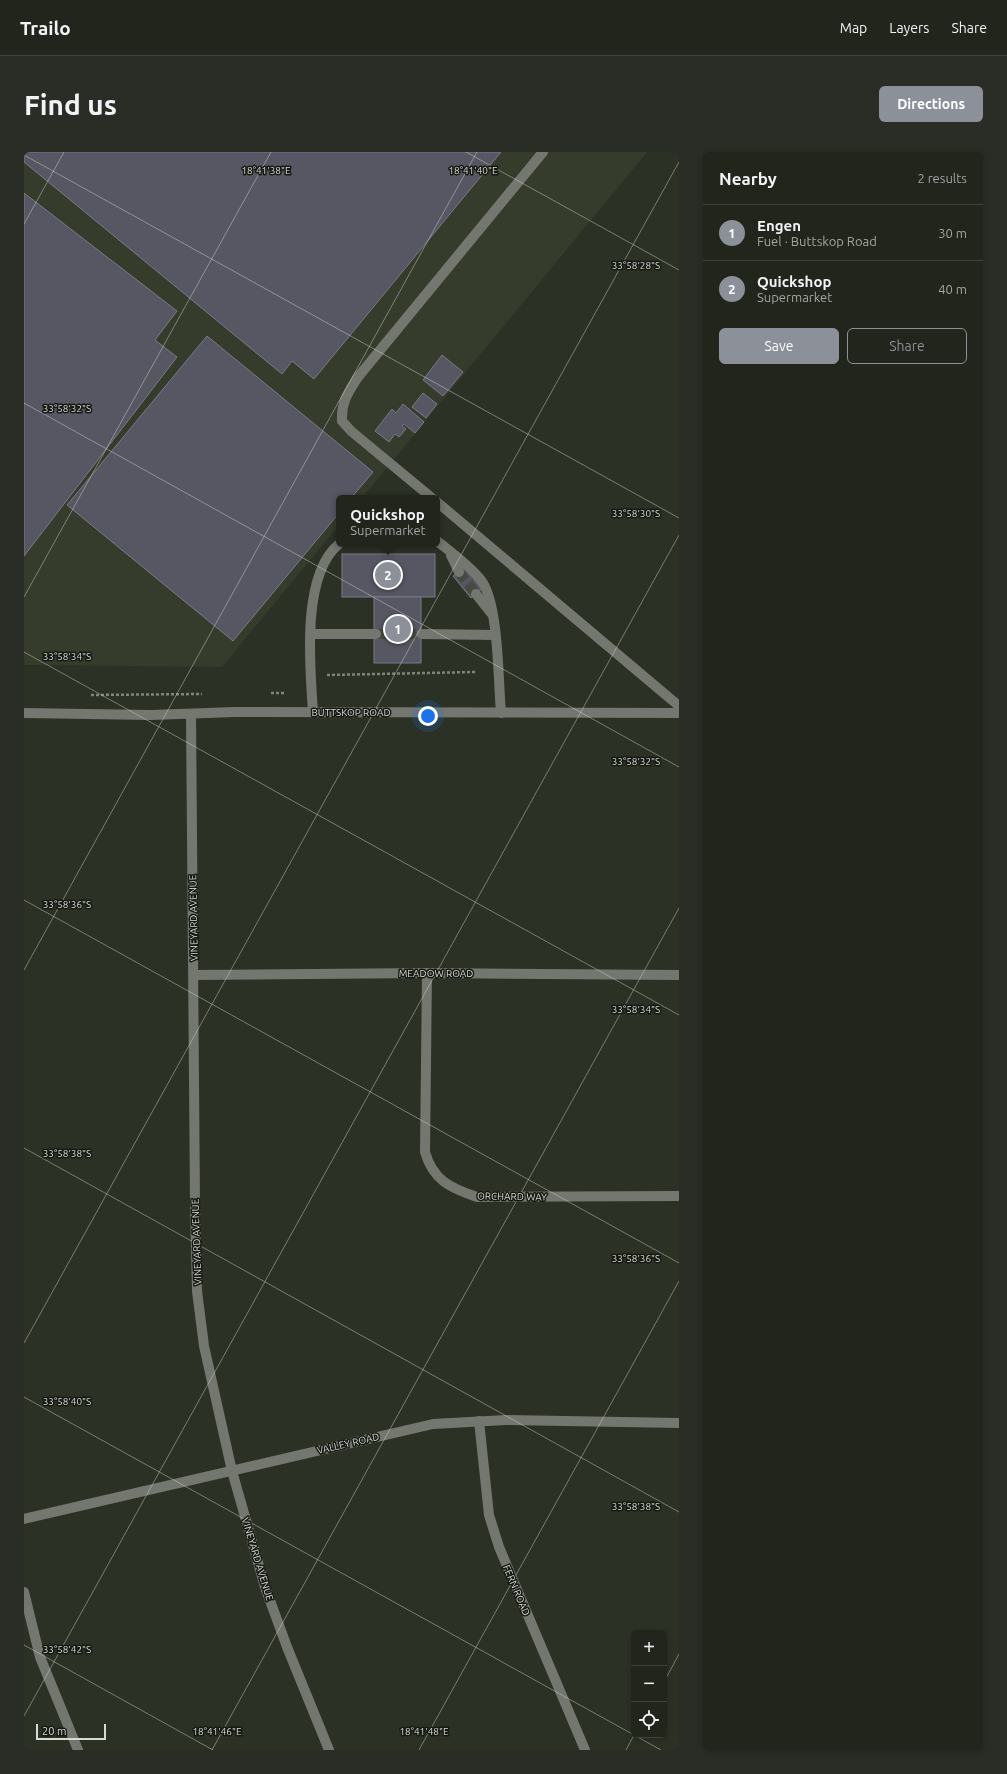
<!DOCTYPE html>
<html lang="en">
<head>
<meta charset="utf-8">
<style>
  :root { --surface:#21251c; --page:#292d25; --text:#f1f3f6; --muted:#a2a5a3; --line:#3e423b; --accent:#8c9099 }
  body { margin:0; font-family:Ubuntu,sans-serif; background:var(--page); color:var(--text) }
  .controls { position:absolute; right:12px; bottom:12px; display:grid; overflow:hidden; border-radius:6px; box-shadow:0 2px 6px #0003 }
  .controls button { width:36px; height:36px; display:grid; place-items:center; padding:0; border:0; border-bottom:1px solid var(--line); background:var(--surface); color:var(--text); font:20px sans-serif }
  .scale { position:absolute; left:12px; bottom:10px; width:70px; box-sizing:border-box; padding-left:4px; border:2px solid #d8dbd3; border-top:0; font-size:11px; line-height:14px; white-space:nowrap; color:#d8dbd3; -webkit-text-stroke:3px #161813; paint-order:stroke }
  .you { position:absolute; left:404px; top:564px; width:14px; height:14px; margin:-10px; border:3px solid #fff; border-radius:50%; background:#1a73e8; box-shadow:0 0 0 6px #1a73e833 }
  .badge { display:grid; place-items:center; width:26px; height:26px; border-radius:50%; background:var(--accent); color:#fff; font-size:13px; font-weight:700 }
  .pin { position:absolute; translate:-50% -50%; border:2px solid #fff; box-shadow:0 1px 4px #0006 }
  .popup { position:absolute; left:312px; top:343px; width:104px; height:52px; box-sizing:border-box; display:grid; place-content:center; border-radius:6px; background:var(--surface); filter:drop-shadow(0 1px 3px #0005); font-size:13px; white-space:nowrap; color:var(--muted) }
  .popup b { font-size:15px; color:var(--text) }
  .popup::after { content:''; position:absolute; left:50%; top:100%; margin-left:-8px; border:8px solid transparent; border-top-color:var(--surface) }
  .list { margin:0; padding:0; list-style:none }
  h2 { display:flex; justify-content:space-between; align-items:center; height:52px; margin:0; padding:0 16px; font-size:17px }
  h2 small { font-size:13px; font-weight:400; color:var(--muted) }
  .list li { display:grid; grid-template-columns:26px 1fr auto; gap:12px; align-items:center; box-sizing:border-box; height:56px; padding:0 16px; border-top:1px solid var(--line) }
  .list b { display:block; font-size:15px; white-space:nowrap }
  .list p { margin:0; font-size:13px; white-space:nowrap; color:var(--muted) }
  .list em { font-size:13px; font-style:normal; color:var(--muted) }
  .actions { display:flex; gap:8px; padding:12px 16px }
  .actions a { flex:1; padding:9px 0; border:1px solid var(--accent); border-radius:6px; text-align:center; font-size:14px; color:var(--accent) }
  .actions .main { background:var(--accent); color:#fff }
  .icon { flex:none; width:22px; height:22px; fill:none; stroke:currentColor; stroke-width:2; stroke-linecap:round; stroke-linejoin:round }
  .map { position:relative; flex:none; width:655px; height:1598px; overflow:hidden; border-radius:6px }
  header { display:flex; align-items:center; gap:24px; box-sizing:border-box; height:56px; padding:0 20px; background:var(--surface); border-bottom:1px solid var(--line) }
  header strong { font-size:19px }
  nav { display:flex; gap:22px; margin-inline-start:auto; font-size:14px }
  .intro { display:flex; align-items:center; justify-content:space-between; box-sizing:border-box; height:96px; padding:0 24px }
  h1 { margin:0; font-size:28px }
  .button { padding:10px 18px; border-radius:6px; background:var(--accent); color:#fff; font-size:14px; font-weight:700 }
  main { display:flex; gap:24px; padding:0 24px }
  aside { flex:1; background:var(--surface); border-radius:6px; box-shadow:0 2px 6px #0003 }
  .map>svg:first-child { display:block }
  .built { fill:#363c2b }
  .building { fill:#575764; stroke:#797a87 }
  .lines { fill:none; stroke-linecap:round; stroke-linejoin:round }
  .minor-tunnel { stroke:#464a3f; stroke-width:10; stroke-dasharray:10 5; stroke-linecap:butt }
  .path { stroke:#80847a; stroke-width:2.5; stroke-dasharray:3 2; stroke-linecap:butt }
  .minor { stroke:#747670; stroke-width:10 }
  .ticks { fill:none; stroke:#d8dbd3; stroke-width:1; stroke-opacity:0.45 }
  .labels { text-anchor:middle; stroke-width:3; stroke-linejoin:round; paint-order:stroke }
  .street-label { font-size:10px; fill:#d8dbd3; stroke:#161813 }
  .ticks-label { font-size:10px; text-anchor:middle; fill:#d8dbd3; stroke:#161813; stroke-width:3; stroke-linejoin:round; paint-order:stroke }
</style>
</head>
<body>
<header>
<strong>Trailo</strong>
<nav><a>Map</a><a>Layers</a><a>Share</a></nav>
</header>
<div class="intro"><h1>Find us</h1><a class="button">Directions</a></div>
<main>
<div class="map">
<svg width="655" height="1598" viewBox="0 0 655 1598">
  <rect width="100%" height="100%" fill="#2c3125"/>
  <path class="built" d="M0 0H623L338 346H315V373L198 515 0 513Z"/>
  <g class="building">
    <path d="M0 0H477L290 227 268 209 258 222 0 10Z"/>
    <path d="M0 41 153 159 131 188 153 205 0 404Z"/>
    <path d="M183 184 349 320 327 346H315V361L209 489 43 353Z"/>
    <path d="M418 203 439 220 419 244 399 228Z"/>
    <path d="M399 241 413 252 402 266 388 255Z"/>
    <path d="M379 252 400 270 391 281 380 272 378 274 382 277 375 285 371 282 365 290 351 279 368 257 372 261Z"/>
    <rect x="318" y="402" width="93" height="43"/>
    <path d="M441 416 458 437 447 446 429 424Z"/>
    <rect x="350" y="445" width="47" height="66"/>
  </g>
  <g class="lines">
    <g class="minor-tunnel">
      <path d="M435 420 452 442"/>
      <path d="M352 482H398"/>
    </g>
    <g class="path">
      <path d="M303 523 451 520"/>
      <path d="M247 541H261"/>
      <path d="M67 543 178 542"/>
    </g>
    <g class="minor">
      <path d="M408 346 327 279 318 269C317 250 324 241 334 225L519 0"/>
      <path d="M413 350 655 554"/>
      <path d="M413 389C428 401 445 413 457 428 475 452 474 528 477 561"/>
      <path d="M427 403 435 420"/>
      <path d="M452 442 467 461"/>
      <path d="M287 482H352"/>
      <path d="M398 482 471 483"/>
      <path d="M289 560C286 515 277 423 315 392"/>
      <path d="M0 561 127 563 211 560 655 561"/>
      <path d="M167 562 171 1052 173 1139 180 1194 208 1319 241 1435 263 1495 305 1598"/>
      <path d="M403 821 401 1000C409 1028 426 1036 453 1045L655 1044"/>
      <path d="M170 823 403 821 655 823"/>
      <path d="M455 1269 465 1363 475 1395 561 1598"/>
      <path d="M0 1367 409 1272 482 1268 655 1271"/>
      <path d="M0 1440 16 1505 54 1598"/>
    </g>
  </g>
  <path class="ticks" d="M442 0 655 118M0 3 655 366M0 72 40 0M0 251 655 615M0 445 247 0M0 500 655 863M0 748 655 1111M0 818 453 0M0 996 655 1360M0 1191 655 10M0 1245 610 1583M0 1493 189 1598M640 1530 655 1502M0 1564 655 383M610 1583 637 1598M188 1598 655 756M395 1598 655 1129M602 1598 610 1583"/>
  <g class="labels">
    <g class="street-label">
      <text x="327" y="564">BUTTSKOP ROAD</text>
      <text transform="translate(169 766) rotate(-91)" y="4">VINEYARD AVENUE</text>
      <text x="412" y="825">MEADOW ROAD</text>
      <text transform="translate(488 1044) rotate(1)" y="4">ORCHARD WAY</text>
      <text transform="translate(172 1090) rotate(-92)" y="4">VINEYARD AVENUE</text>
      <text transform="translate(324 1291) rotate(-13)" y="4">VALLEY ROAD</text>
      <text transform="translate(234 1407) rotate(73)" y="4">VINEYARD AVENUE</text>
      <text transform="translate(493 1438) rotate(67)" y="4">FERN ROAD</text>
    </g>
  </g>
  <g class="ticks-label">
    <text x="242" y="22">18°41'38"E</text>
    <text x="449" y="22">18°41'40"E</text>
    <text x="612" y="117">33°58'28"S</text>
    <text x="43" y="260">33°58'32"S</text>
    <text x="612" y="365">33°58'30"S</text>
    <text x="43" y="508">33°58'34"S</text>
    <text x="612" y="613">33°58'32"S</text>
    <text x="43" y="756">33°58'36"S</text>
    <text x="612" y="861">33°58'34"S</text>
    <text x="43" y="1005">33°58'38"S</text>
    <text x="612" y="1110">33°58'36"S</text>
    <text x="43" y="1253">33°58'40"S</text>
    <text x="612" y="1358">33°58'38"S</text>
    <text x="43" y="1501">33°58'42"S</text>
    <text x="193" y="1583">18°41'46"E</text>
    <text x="400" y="1583">18°41'48"E</text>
  </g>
</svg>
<div class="controls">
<button>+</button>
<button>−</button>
<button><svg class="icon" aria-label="locate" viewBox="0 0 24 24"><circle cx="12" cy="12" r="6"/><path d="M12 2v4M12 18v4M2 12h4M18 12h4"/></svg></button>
</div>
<div class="scale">20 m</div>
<div class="you"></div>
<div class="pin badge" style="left:374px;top:477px">1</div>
<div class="pin badge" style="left:364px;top:423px">2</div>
<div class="popup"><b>Quickshop</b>Supermarket</div>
</div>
<aside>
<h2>Nearby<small>2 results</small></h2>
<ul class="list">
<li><span class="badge">1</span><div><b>Engen</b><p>Fuel · Buttskop Road</p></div><em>30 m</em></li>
<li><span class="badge">2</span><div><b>Quickshop</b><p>Supermarket</p></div><em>40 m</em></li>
</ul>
<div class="actions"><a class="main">Save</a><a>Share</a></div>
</aside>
</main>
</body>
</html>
